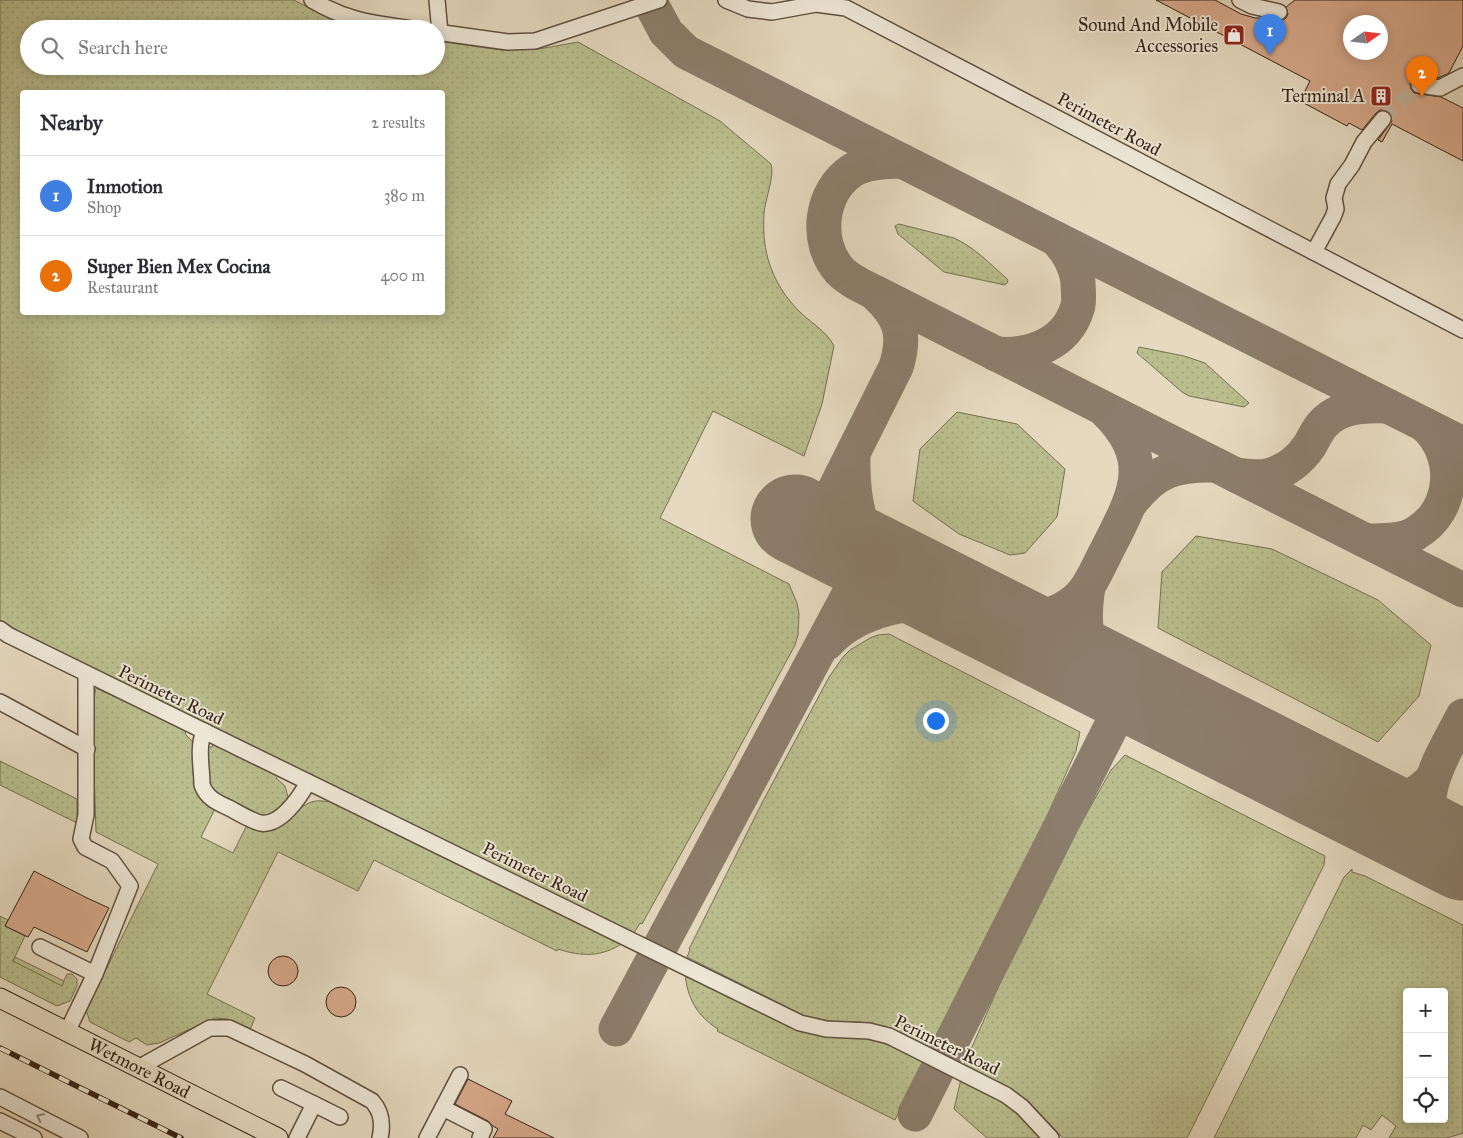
<!DOCTYPE html>
<html lang="en">
<head>
<meta charset="utf-8">
<style>
  :root { --surface:#fff; --page:#f2f2f3; --text:#2b2b33; --muted:#7c7c81; --line:#e1e1e2; --accent:#8f2418 }
  body { margin:0; font-family:"IM FELL Great Primer",serif; background:var(--page); color:var(--text) }
  .controls { position:absolute; right:15px; bottom:15px; display:grid; overflow:hidden; border-radius:5px; box-shadow:0 2px 12px #0003 }
  .controls button { width:45px; height:45px; display:grid; place-items:center; padding:0; border:0; border-bottom:1px solid var(--line); background:var(--surface); color:var(--text); font:25px sans-serif }
  .compass { position:absolute; left:1343px; top:15px; width:45px; height:45px; border-radius:50%; background:var(--surface); box-shadow:0 2px 12px #0003; rotate:76deg }
  .you { position:absolute; left:935px; top:720px; width:18px; height:18px; margin:-12px; border:4px solid #fff; border-radius:50%; background:#1a73e8; box-shadow:0 0 0 8px #1a73e833 }
  .badge { display:grid; place-items:center; width:32px; height:32px; border-radius:50%; background:var(--accent); color:#fff; font-size:16px; font-weight:700 }
  .pin { position:absolute; translate:-50% -41px; filter:drop-shadow(0 1px 2px #0008) }
  .pin::after { content:''; position:absolute; top:26px; width:18px; height:15px; background:inherit; clip-path:polygon(0 0,100% 0,50% 100%) }
  .list { margin:0; padding:0; list-style:none }
  h2 { display:flex; justify-content:space-between; align-items:center; height:65px; margin:0; padding:0 20px; font-size:21px }
  h2 small { font-size:16px; font-weight:400; color:var(--muted) }
  .list li { display:grid; grid-template-columns:32px 1fr auto; gap:15px; align-items:center; box-sizing:border-box; height:80px; padding:0 20px; border-top:1px solid var(--line) }
  .list b { display:block; font-size:19px; white-space:nowrap }
  .list p { margin:0; font-size:16px; white-space:nowrap; color:var(--muted) }
  .list em { font-size:16px; font-style:normal; color:var(--muted) }
  .icon { flex:none; width:28px; height:28px; fill:none; stroke:currentColor; stroke-width:2; stroke-linecap:round; stroke-linejoin:round }
  .map { position:relative; flex:none; width:1463px; height:1138px; overflow:hidden }
  .search { position:absolute; background:var(--surface); box-shadow:0 2px 12px #0003; left:20px; top:20px; width:425px; height:55px; display:flex; align-items:center; gap:12px; box-sizing:border-box; padding:0 18px; border-radius:28px; color:var(--muted); font-size:19px }
  .panel { position:absolute; background:var(--surface); box-shadow:0 2px 12px #0003; left:20px; top:90px; width:425px; height:225px; border-radius:5px }
  .map>svg:first-child { display:block }
  .grass { fill:url(#grass-dots); stroke:#777052; fill-rule:evenodd }
  .green { fill:#babe8e; stroke:#777052 }
  .lines { fill:none; stroke-linecap:round; stroke-linejoin:round }
  .taxiway { stroke:#8c7e6c; stroke-width:35 }
  .runway { stroke:#8c7e6c; stroke-width:89 }
  .building { fill:#d7a98b; stroke:#342317; fill-rule:evenodd }
  .minor-tunnel { stroke:#c2b59e; stroke-width:15; stroke-dasharray:15 8; stroke-linecap:butt }
  .minor-casing { stroke:#605141; stroke-width:18 }
  .major-casing { stroke:#342317; stroke-width:21 }
  .minor { stroke:#eee7d6; stroke-width:15 }
  .major { stroke:#e5dac0; stroke-width:19 }
  .rail-casing { stroke:#342317; stroke-width:5.5 }
  .rail { stroke:#eee7d6; stroke-width:4; stroke-dasharray:11; stroke-linecap:butt }
  .oneway { stroke:#918576 }
  .labels { text-anchor:middle; stroke-width:4; stroke-linejoin:round; paint-order:stroke }
  .poi-label { font-size:18px; fill:#342317; stroke:#eee7d6; text-anchor:end }
  .street-label { font-size:18px; fill:#342317; stroke:#eee7d6 }
</style>
</head>
<body>
<div class="map">
<svg width="1463" height="1138" viewBox="0 0 1463 1138">
  <defs>
    <pattern id="grass-dots" width="8" height="8" patternUnits="userSpaceOnUse" patternTransform="scale(1.25)"><rect width="8" height="8" fill="#babe8e"/><path d="M2 2h.1M6 6h.1" fill="none" stroke="#a0a37a" stroke-width="1.8" stroke-linecap="round"/></pattern>
  </defs>
  <rect width="100%" height="100%" fill="#e5dac0"/>
  <filter id="stains"><feTurbulence type="fractalNoise" baseFrequency=".004" numOctaves="4"/><feColorMatrix values="0 0 0 0 .2 0 0 0 0 .09 0 0 0 0 .02 0 0 0 .5 -.17"/></filter>
  <radialGradient id="worn" r=".72"><stop offset=".6" stop-color="#630" stop-opacity="0"/><stop offset="1" stop-color="#630" stop-opacity=".3"/></radialGradient>
  <g class="grass">
    <path d="M0 0H294L336 22 358 29H29V66H395L414 76 419 66H436V41L501 50 539 49 578 42 720 121 771 164C775 175 765 200 764 213 763 229 764 244 768 259 774 280 786 299 802 314 813 324 827 332 834 346L822 404 804 456 713 411 660 518 789 584 797 603 799 614 798 635 795 645 724 776 642 924 640 923 634 933 93 671 52 651 0 620ZM22 92H442V312H22Z"/>
    <path d="M899 224 954 238C974 247 989 263 1005 277L1008 280 1007 283 1005 285 944 272 898 234 895 226Z"/>
    <path d="M1139 347 1184 356 1205 363 1249 403 1244 407 1189 396 1182 392 1137 353Z"/>
    <path d="M957 412 1017 424 1065 469 1057 517 1025 553 1010 555 959 534 913 501 920 449Z"/>
    <path d="M1196 536 1272 549 1378 600 1431 645 1419 696 1378 742 1158 628 1162 572Z"/>
    <path d="M889 634 1080 732 1076 751 1035 843 931 1048 906 1035 880 1026 860 1022H836L807 1017 687 957 690 950 689 949 763 801 829 677 843 657 850 650 870 638 878 635Z"/>
    <path d="M96 688 186 731 185 734 194 743 216 807 201 837 233 853 248 823C258 823 272 825 281 821 297 814 307 796 327 802L328 800 623 943C602 957 582 957 558 949L557 951 374 860 358 891 278 852 207 994 255 1018 250 1030 227 1019 215 1018 159 1043 147 1045 136 1038 129 1042 90 1022 86 1010 158 864 96 832 92 708Z"/>
    <path d="M213 744 278 776 276 778 285 786 288 797 281 810 260 818 220 798 207 785 208 747H212Z"/>
    <path d="M1125 755 1325 856 1324 865 1187 1138H1063L1035 1109 1015 1092 964 1065 1008 965 1057 866 1111 770Z"/>
    <path d="M0 761 77 799V823L0 785Z"/>
    <path d="M1352 869V872L1365 876 1463 925V1133L1447 1138H1389L1396 1126 1382 1115 1371 1130 1363 1125 1356 1138H1214L1344 877ZM1407 992H1444V1119H1407Z"/>
    <path d="M0 916 8 920 5 926 25 936 13 961 62 985 67 974H72L77 979V986L70 1001 57 1006 0 977Z"/>
    <path d="M685 973 857 1037C882 1041 903 1050 925 1061L895 1120 717 1031 718 1029C697 1016 687 998 685 973Z"/>
    <path d="M961 1079 1004 1102 1023 1118 1041 1138H987L954 1109Z"/>
  </g>
  <path class="green" d="M15 957 64 981 62 986 13 961Z"/>
  <g class="lines">
    <g class="taxiway">
      <path d="M649 0 666 32 686 52 1463 444"/>
      <path d="M902 161C887 161 867 162 853 170 820 191 814 242 840 271 850 281 864 287 876 293L1463 590"/>
      <path d="M996 354C1030 357 1066 344 1077 309 1080 302 1078 291 1078 282 1076 265 1068 251 1056 239"/>
      <path d="M853 455C852 498 858 538 891 568"/>
      <path d="M1236 475C1246 476 1258 478 1267 476 1285 472 1300 460 1310 445 1314 438 1317 431 1322 425 1338 406 1365 405 1387 406"/>
      <path d="M1131 502C1156 470 1176 464 1216 465"/>
      <path d="M815 529 896 367C906 335 901 317 876 294"/>
      <path d="M1367 541C1382 541 1403 542 1416 533 1455 510 1458 455 1425 425"/>
      <path d="M1088 587C1081 631 1086 651 1118 683"/>
      <path d="M994 620C1022 621 1047 621 1071 604 1088 593 1096 571 1105 554 1133 498 1158 462 1105 410"/>
      <path d="M827 643C856 609 919 597 962 603"/>
      <path d="M1368 808C1394 808 1413 798 1432 780"/>
      <path d="M1451 851C1447 846 1441 842 1438 836 1413 796 1445 752 1463 716"/>
      <path d="M616 1029 869 557"/>
      <path d="M915 1114 1114 721C1134 694 1151 706 1177 712"/>
    </g>
    <path class="runway" d="M795 519 1463 856"/>
  </g>
  <g class="building">
    <path d="M1156 0H1215L1241 14 1255 18H1261L1277 21H1282L1286 18 1288 14 1286 7 1295 0H1463V46L1449 73 1438 78 1416 76 1411 80 1410 84 1411 89 1414 93 1441 97 1463 108V161L1392 124 1382 142 1378 140 1392 121V115L1385 110H1380L1376 113 1362 130 1349 123 1347 126 1300 101 1310 81ZM1350 22H1380V52H1350Z"/>
    <path d="M34 871 87 898 109 908 87 952 34 927 28 937 5 926Z"/>
    <circle cx="283" cy="971" r="15"/>
    <circle cx="341" cy="1002" r="15"/>
    <path d="M468 1079 512 1101 505 1114 554 1138H493L498 1129 493 1126 488 1121 455 1104Z"/>
  </g>
  <g class="lines">
    <path class="minor-tunnel" d="M1383 119 1419 85"/>
    <g class="minor-casing">
      <g id="minor">
        <path d="M312 0C347 21 373 23 413 29"/>
        <path d="M437 0 440 33"/>
        <path d="M726 0 748 9 772 12 816 4 846 8 1463 330"/>
        <path d="M1240 0 1252 6 1279 12"/>
        <path d="M436 32 508 42 535 41 659 0"/>
        <path d="M1419 85 1440 88 1463 76"/>
        <path d="M1314 252 1333 217 1336 209 1334 198 1338 184 1352 165 1364 142 1383 119"/>
        <path d="M0 629 8 635 800 1023 826 1029 869 1031 889 1036 1006 1095 1022 1107 1051 1138"/>
        <path d="M0 702 87 749"/>
        <path d="M204 731C197 748 202 768 202 785 207 799 219 803 231 809 240 814 250 820 260 823 280 827 300 797 308 782"/>
        <path d="M40 947 95 974"/>
        <path d="M67 1032 95 974 130 886 112 861 85 847 81 839 86 815V674"/>
        <path d="M138 1068 210 1028H229L305 1064 372 1101C382 1112 383 1124 380 1138"/>
        <path d="M281 1088 314 1104 297 1138"/>
        <path d="M0 1097 80 1138"/>
        <path d="M314 1104 340 1117"/>
        <path d="M443 1108 484 1129 480 1138"/>
        <path d="M0 1121 34 1138"/>
        <path d="M427 1138 460 1075"/>
      </g>
    </g>
    <g class="major-casing">
      <g id="major">
        <path id="s1" d="M0 998 278 1138"/>
      </g>
    </g>
    <use href="#minor" class="minor"/>
    <use href="#major" class="major"/>
    <g class="rail-casing">
      <path id="rail" d="M0 1048 181 1138"/>
    </g>
    <use href="#rail" class="rail"/>
  </g>
  <defs><path id="oneway-chevron" d="M-2-3.5L2.5 0L-2 3.5" fill="none" stroke-width="1.6" stroke-linecap="round" stroke-linejoin="round" transform="scale(1.25)"/></defs>
  <use class="oneway" href="#oneway-chevron" transform="translate(40 1117) rotate(-153)"/>
  <defs>
    <g id="shop-square" transform="scale(1.125)"><rect x="-9" y="-9" width="18" height="18" rx="4" fill="#8f2418" stroke="#eee7d6"/><path d="M-5-2.5h2.3a2.7 3.5 0 0 1 5.4 0H5L5.5 6h-11ZM-1.5-2.5h3a1.5 2.3 0 0 0-3 0Z" fill="#fff"/></g>
    <g id="building-square" transform="scale(1.125)"><rect x="-9" y="-9" width="18" height="18" rx="4" fill="#8f2418" stroke="#eee7d6"/><path d="M-4-6H4V6H1V3H-1V6H-4ZM-2.5-4.3h1.7v1.8h-1.7ZM.8-4.3h1.7v1.8H.8ZM-2.5-1h1.7V.8h-1.7ZM.8-1h1.7V.8H.8Z" fill="#fff"/></g>
  </defs>
  <g fill-rule="evenodd">
    <use href="#shop-square" x="1234" y="35"/>
    <use href="#building-square" x="1381" y="96"/>
  </g>
  <g class="labels">
    <g class="poi-label">
      <text x="1218" y="31">Sound And Mobile<tspan x="1218" dy="21">Accessories</tspan></text>
      <text x="1365" y="102">Terminal A</text>
    </g>
    <g class="street-label">
      <text transform="translate(1109 124) rotate(28)" y="6">Perimeter Road</text>
      <text transform="translate(171 695) rotate(26)" y="6">Perimeter Road</text>
      <text transform="translate(535 872) rotate(26)" y="6">Perimeter Road</text>
      <text transform="translate(947 1045) rotate(26)" y="6">Perimeter Road</text>
      <text dy="6" stroke="none"><textPath href="#s1" startOffset="156">Wetmore Road</textPath></text>
    </g>
  </g>
  <rect width="100%" height="100%" filter="url(#stains)"/>
  <rect width="100%" height="100%" fill="url(#worn)"/>
</svg>
<div class="controls">
<button>+</button>
<button>−</button>
<button><svg class="icon" aria-label="locate" viewBox="0 0 24 24"><circle cx="12" cy="12" r="6"/><path d="M12 2v4M12 18v4M2 12h4M18 12h4"/></svg></button>
</div>
<svg class="compass" viewBox="-18 -18 36 36"><path d="M0-13l5 13h-10z" fill="#e53935"/><path d="M0 13l5-13h-10z" fill="#7c7c81"/></svg>
<div class="you"></div>
<div class="pin badge" style="left:1270px;top:55px;background:#3f7fe0">1</div>
<div class="pin badge" style="left:1422px;top:97px;background:#e8710a">2</div>
<div class="search"><svg class="icon" aria-label="search" viewBox="0 0 24 24"><circle cx="10" cy="10" r="6"/><path d="M15 15l6 6"/></svg>Search here</div>
<section class="panel">
<h2>Nearby<small>2 results</small></h2>
<ul class="list">
<li><span class="badge" style="background:#3f7fe0">1</span><div><b>Inmotion</b><p>Shop</p></div><em>380 m</em></li>
<li><span class="badge" style="background:#e8710a">2</span><div><b>Super Bien Mex Cocina</b><p>Restaurant</p></div><em>400 m</em></li>
</ul>
</section>
</div>
</body>
</html>
